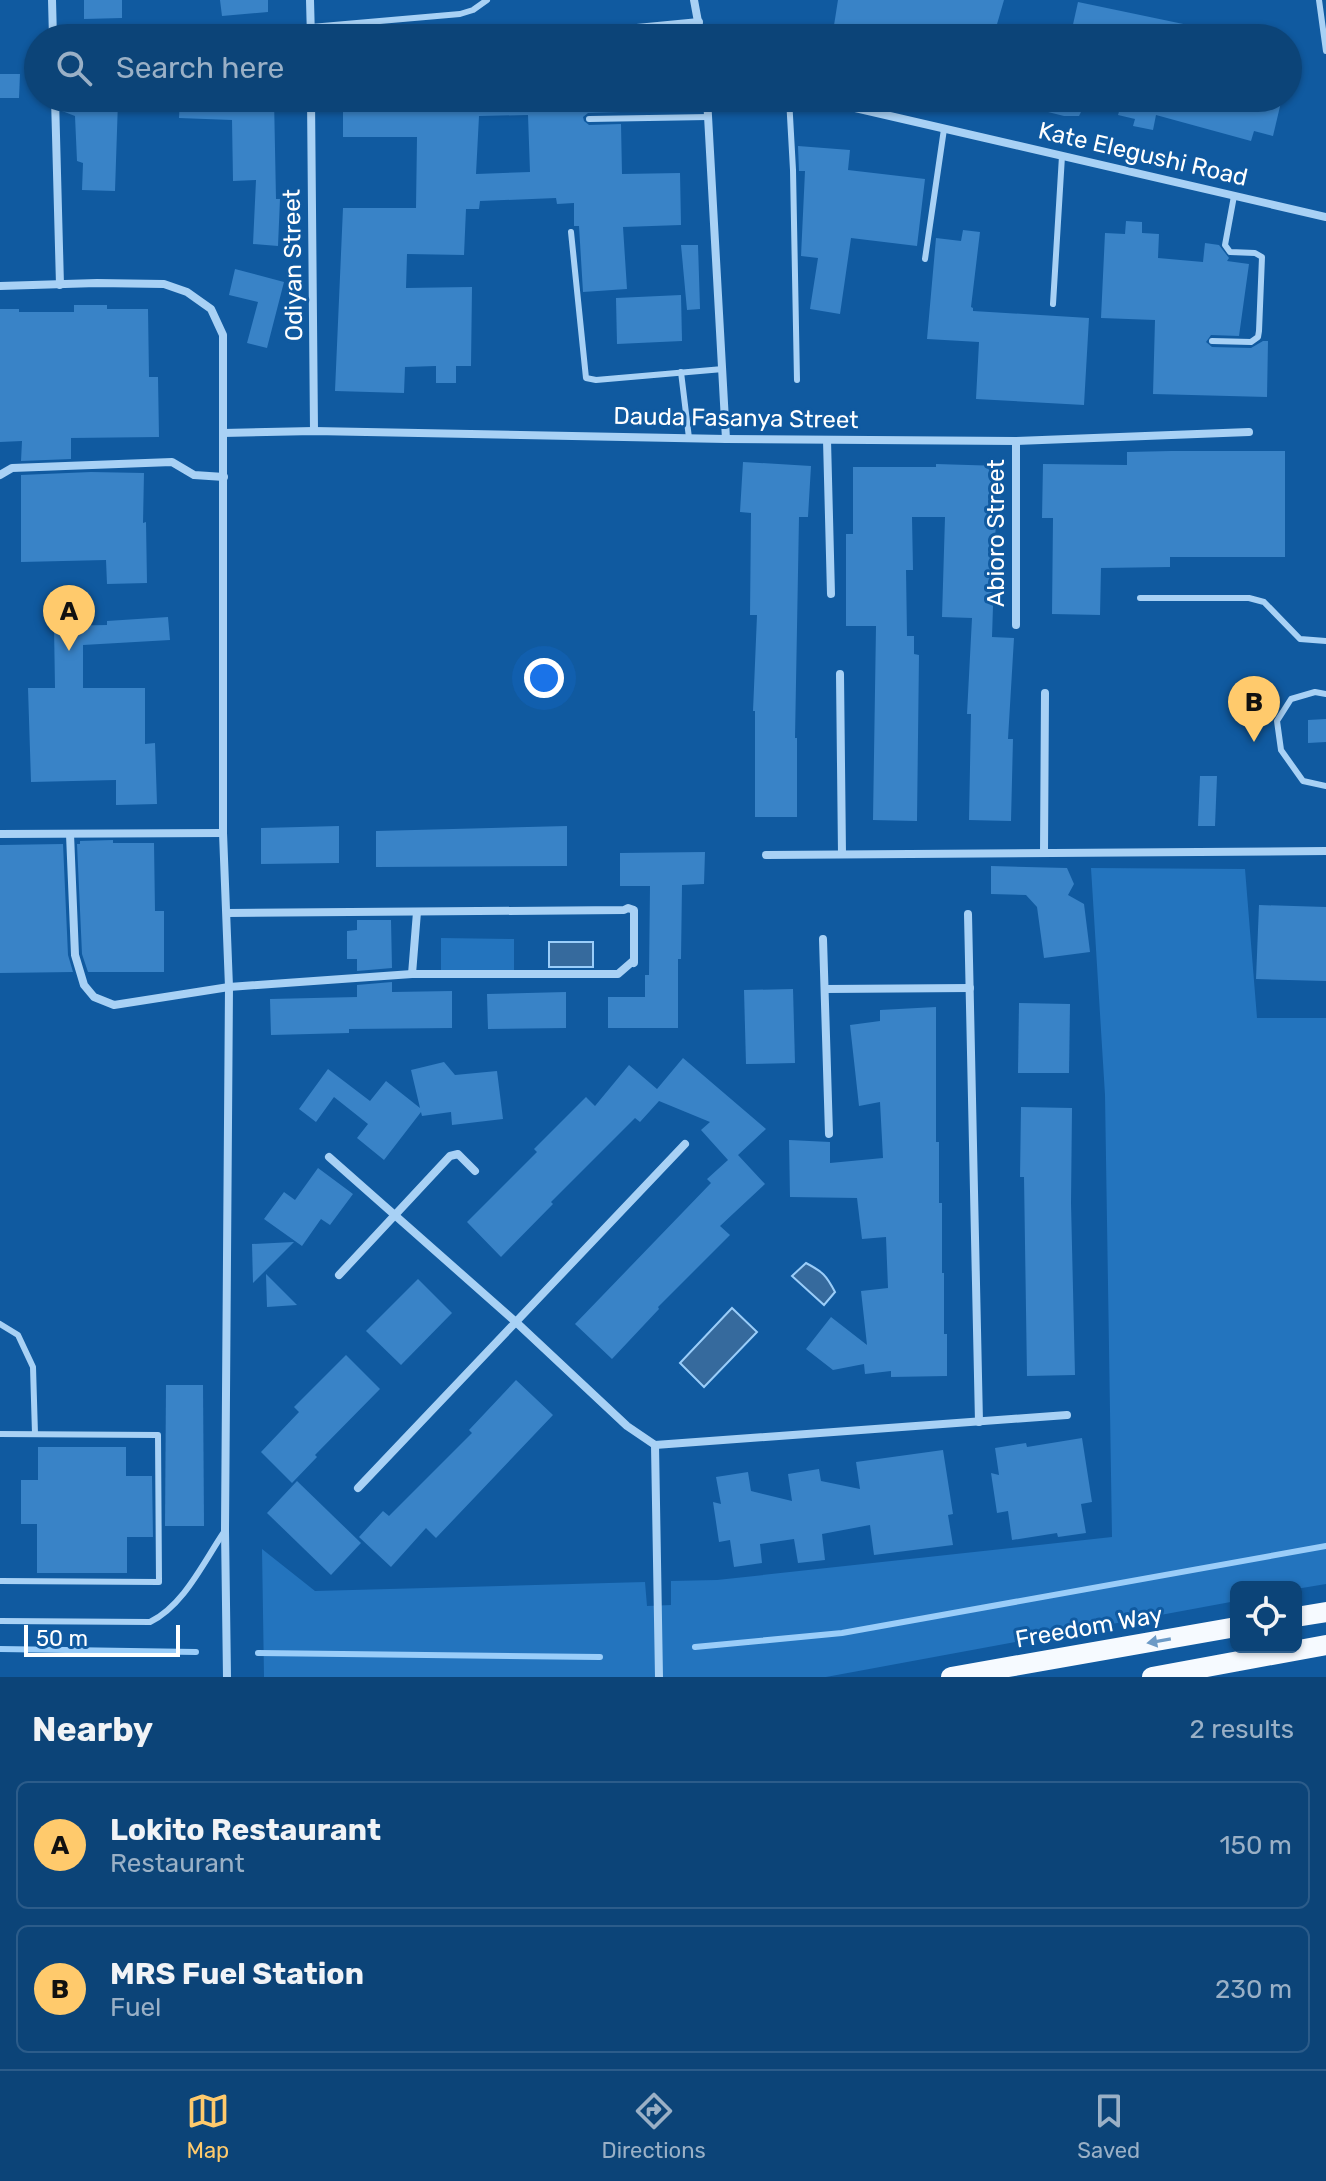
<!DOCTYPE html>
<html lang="en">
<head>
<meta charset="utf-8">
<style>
  :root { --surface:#0c4478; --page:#1a4e80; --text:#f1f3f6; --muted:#9ab0c6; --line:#2c5c8a; --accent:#ffca6c }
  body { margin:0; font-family:Rubik,sans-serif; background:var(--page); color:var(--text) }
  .controls { position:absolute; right:24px; bottom:24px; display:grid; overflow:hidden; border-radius:12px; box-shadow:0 2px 6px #0004 }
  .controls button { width:72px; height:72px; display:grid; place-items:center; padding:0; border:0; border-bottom:2px solid var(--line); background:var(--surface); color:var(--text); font:40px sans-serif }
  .scale { position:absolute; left:24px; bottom:20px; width:156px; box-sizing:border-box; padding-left:8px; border:4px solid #fff; border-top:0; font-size:22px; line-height:28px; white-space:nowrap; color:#fff; -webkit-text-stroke:6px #105aa0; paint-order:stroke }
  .you { position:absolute; left:544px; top:678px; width:28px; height:28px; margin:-20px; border:6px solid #fff; border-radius:50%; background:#1a73e8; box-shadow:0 0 0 12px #1a73e833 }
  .badge { display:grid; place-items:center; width:52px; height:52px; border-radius:50%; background:var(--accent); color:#111; font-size:26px; font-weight:700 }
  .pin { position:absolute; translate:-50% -66px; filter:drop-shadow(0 2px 4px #0008) }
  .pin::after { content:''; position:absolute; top:42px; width:28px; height:24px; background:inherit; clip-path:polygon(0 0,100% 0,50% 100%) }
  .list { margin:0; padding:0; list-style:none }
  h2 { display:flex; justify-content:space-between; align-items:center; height:104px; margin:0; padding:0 32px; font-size:34px }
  h2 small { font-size:26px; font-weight:400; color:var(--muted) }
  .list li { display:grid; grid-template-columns:52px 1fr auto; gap:24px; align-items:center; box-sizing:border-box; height:128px; margin:0 16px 16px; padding:0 16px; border:2px solid var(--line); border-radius:12px }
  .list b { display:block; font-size:30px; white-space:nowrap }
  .list p { margin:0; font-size:26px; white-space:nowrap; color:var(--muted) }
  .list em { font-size:26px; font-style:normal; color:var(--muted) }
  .icon { flex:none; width:44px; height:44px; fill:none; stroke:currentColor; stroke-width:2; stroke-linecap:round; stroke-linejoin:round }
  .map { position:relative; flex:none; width:1326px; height:1677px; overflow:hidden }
  .search { position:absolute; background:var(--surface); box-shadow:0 2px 6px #0004; left:24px; right:24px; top:24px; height:88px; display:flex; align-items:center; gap:20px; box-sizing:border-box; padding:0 28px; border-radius:44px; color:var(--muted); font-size:30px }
  .sheet { height:392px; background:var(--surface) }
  nav { display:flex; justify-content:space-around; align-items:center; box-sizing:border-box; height:112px; border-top:2px solid var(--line); background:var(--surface); font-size:22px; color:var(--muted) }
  nav a { display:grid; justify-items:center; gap:4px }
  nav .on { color:var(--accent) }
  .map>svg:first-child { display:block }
  .green { fill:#2374be }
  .water { fill:#366a9d; stroke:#9acdf9; stroke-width:2 }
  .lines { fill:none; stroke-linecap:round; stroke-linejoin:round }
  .stream { stroke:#9acdf9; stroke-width:6 }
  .building { fill:#3983c7; fill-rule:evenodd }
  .service { stroke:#a8d1f5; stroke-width:6 }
  .minor { stroke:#a8d1f5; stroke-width:8 }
  .primary { stroke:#f6faff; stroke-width:20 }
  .oneway { fill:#6c9ac6 }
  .labels { text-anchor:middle; stroke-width:6; stroke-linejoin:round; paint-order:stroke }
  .street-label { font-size:24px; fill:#fff; stroke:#105aa0 }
</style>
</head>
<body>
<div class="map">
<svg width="1326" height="1677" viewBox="0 0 1326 1677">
  <rect width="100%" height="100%" fill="#105aa0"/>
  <g class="green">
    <path d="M1091 868 1245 869 1257 1018H1326V1584L1296 1589V1587H1236V1601L826 1677H264L262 1549 315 1591 645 1582 647 1606 671 1605V1581L717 1580 1112 1537 1105 1095Z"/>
    <path d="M441 938 514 939V976H441Z"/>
  </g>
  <g class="water">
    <rect x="549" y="942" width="44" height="25"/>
    <path d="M806 1263C823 1272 826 1275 835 1292L824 1305 792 1276Z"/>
    <path d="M732 1308 757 1332 704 1387 680 1363Z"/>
  </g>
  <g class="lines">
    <g class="stream">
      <path d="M695 1647 842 1633 1326 1546"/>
      <path d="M0 1649 196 1652"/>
      <path d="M258 1653 600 1657"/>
    </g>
  </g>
  <g class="building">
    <path d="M84 0H122V18L84 19Z"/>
    <path d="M220 0H268V12L222 16Z"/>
    <path d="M838 0H1004L993 38H832Z"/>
    <path d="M1078 2 1212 30 1211 38H1070Z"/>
    <path d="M0 74H20L19 98H0Z"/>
    <path d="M180 98H274L276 199H280L278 246 253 244 256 180 233 181 232 120 179 118Z"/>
    <path d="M343 98H621V112L588 113 583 117 584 121 589 125 621 124 622 174 680 173 681 225 623 227 627 289 583 292 579 226H574V203L557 204 556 198 480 201 479 209H466L464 255 407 254 406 288 472 287 471 366H456V383H436V366L405 367 404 393 335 391 343 208H416L417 137H343ZM528 115 530 172 476 174 479 116Z"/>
    <path d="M1016 98H1088L1079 116H1064L1016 104Z"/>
    <path d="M1116 98H1282L1273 136 1254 131 1251 141 1156 115 1153 130 1133 126 1135 119 1118 115 1121 105 1115 103Z"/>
    <path d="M62 99 118 101 115 191 82 190 83 163 77 161 75 116 62 111Z"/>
    <path d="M798 146 850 150 848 170 925 179 917 246 851 238 840 314 810 309 818 258 801 256 805 171H799Z"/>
    <path d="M1126 221 1142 222V233L1159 234 1158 258 1203 262 1205 243 1219 245 1229 258 1227 261 1249 264 1239 336 1211 335 1206 342 1212 347 1251 348 1263 341H1268L1267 397 1153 394 1155 320 1101 318 1105 233 1125 234Z"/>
    <path d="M963 230 980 232 971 307 973 308V311L1089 318 1084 405 976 399 979 342 927 339 936 238 961 241Z"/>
    <path d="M681 245H698L700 309 687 310Z"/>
    <path d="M235 269 284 282 267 348 247 343 258 302 229 295Z"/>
    <path d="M681 295 682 341 617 344 616 298Z"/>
    <path d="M74 305H107V309H148L149 377H158L159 437 71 438V459L21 461 22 441 0 442V309H19V312H74Z"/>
    <path d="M1171 451H1285V557H1170V567L1101 568 1100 615 1052 614 1053 518H1042L1043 464 1127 465V452Z"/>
    <path d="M743 462 811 466 808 517H799L795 738H797V817H755V711H753L757 615H750L751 513 740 512Z"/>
    <path d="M936 464 1001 466 1000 515H996L992 637 1014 638 1008 739H1013L1011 821 969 820 971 714H967L972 618 942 617 945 517H912L913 570H906L907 636H914V654L919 655 917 821 873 820 876 626H846V534H853V467H936Z"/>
    <path d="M91 472 144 473 143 523 146 522 147 583 107 584 106 560 21 562V475Z"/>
    <path d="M168 617 170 640 83 645V688H145V744L155 743 157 804 116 805V780L31 782 28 688H55L54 626 107 625V621Z"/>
    <path d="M1326 719V742L1308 743V720Z"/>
    <path d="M1200 776H1217L1215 826H1198Z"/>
    <path d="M339 826V863L261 864V828Z"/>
    <path d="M567 826V866L376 867V831Z"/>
    <path d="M113 840V843H154L155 911H164V972H88L82 954 77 844H80V841Z"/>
    <path d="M63 844 68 955 73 972 0 973V845Z"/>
    <path d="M705 852 704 884 682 885 681 959H678V1028H608V997H645V975H649L650 886H620V853Z"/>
    <path d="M991 866 1067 868 1074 884 1068 895 1084 904 1090 952 1044 958 1037 907 1026 895 991 894Z"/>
    <path d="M1259 905 1326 907V981L1256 979Z"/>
    <path d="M357 920H391L392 968 357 971V959H347V931L357 930Z"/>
    <path d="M392 982V992L452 991V1028L349 1029V1033L271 1035 270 999 357 997V985Z"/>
    <path d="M793 989 795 1063 746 1064 744 990Z"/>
    <path d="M566 992V1028L488 1029 487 994Z"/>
    <path d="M1019 1003 1070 1004 1069 1073H1018Z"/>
    <path d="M936 1007V1142H939V1203H942V1273H944V1334H947V1376L891 1377V1371L865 1374 864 1364 833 1370 806 1349 831 1317 867 1345 861 1291 888 1288 886 1237 862 1239 857 1198 790 1197 789 1140 830 1142V1163L883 1158 880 1102 859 1106 850 1025 880 1021V1010Z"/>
    <path d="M683 1058 766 1129 738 1155 765 1184 720 1226 730 1235 658 1307 659 1309 612 1359 575 1324 711 1183 707 1179 728 1160 701 1130 710 1122 659 1101 640 1122 635 1118 551 1202 553 1204 501 1257 467 1222 537 1152 534 1149 586 1097 595 1106 629 1065 657 1089Z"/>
    <path d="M444 1062 455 1075 497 1071 503 1119 452 1125 451 1112 422 1116 421 1112 384 1160 357 1138 368 1124 334 1097 316 1122 299 1109 328 1069 370 1101 386 1081 420 1108 411 1070Z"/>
    <path d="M1021 1107 1072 1108 1071 1203 1075 1375 1027 1376 1024 1177H1020Z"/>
    <path d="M318 1168 353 1194 330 1225 321 1219 302 1246 264 1219 284 1192 295 1200Z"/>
    <path d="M294 1242 253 1283 252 1244Z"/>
    <path d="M266 1274 297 1305 267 1307Z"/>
    <path d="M418 1279 452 1313 401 1365 366 1331Z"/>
    <path d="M346 1355 380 1389 315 1455 317 1457 292 1483 261 1452 299 1412 294 1407Z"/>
    <path d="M516 1380 553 1415 436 1538 426 1528 391 1567 359 1537 383 1511 389 1516 472 1433 469 1430Z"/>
    <path d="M166 1385H203L204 1526H165Z"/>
    <path d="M1082 1438 1092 1502 1081 1504 1086 1533 1058 1537 1057 1533 1012 1540 1008 1511 997 1513 991 1473 999 1475 995 1448 1026 1443 1027 1447Z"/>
    <path d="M38 1447H126V1476H152L153 1537H127V1573H37V1524H21V1480H38Z"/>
    <path d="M943 1450 953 1514 948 1515 953 1545 874 1555 870 1525 822 1534 825 1560 798 1563 794 1539 760 1544 762 1563 734 1567 730 1540 719 1542 713 1502 721 1504 716 1477 748 1472 751 1491 792 1501 788 1474 819 1469 821 1481 860 1489 856 1462Z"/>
    <path d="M297 1481 361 1543 331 1575 267 1513Z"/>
  </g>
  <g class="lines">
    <g class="service">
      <path d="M1319 0 1326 51"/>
      <path d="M311 27 460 14 473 10 487 0"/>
      <path d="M789 98 793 170 797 380"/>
      <path d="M589 119 708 117"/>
      <path d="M571 232 586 378 596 380 723 369"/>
      <path d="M925 259 944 129"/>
      <path d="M1053 304 1062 156"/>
      <path d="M1212 341 1251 342 1258 337 1259 331 1262 257 1255 253 1230 252 1225 245 1234 196"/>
      <path d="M681 372 689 438"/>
      <path d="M1140 598H1249L1264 602 1300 639 1326 641"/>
      <path d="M1326 694 1315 692 1291 699 1277 721 1281 750 1303 781 1326 786"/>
      <path d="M0 1324 18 1335 33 1367 35 1434"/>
      <path d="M0 1434 158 1435 159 1582 0 1581"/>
      <path d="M0 1621 150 1622C184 1605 203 1563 224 1532"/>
    </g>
    <g class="minor">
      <path d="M52 0 53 38"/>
      <path d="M310 0 311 38"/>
      <path d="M694 0 701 38"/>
      <path d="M585 33 699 22"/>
      <path d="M55 98 60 285"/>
      <path d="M311 98 314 431"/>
      <path d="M707 98 726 439"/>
      <path d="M812 98 1326 217"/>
      <path d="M0 286 97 283 164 284 187 292 211 309 223 335V833L229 987 225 1530 227 1677"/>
      <path d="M223 433 314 431 726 439 1016 441 1249 432"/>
      <path d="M827 440 831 594"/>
      <path d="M1016 441V625"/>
      <path d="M0 475 12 468 172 462 194 475 224 477"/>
      <path d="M840 674 842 854"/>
      <path d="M0 834 223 833"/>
      <path d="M70 834 75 955 84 985 94 997 114 1005 229 987 412 974H618L633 961 634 963V910L628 908 624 910 227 913"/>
      <path d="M1044 853 1045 693"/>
      <path d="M766 855 1326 851"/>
      <path d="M968 914 979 1422"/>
      <path d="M823 939 829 1134"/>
      <path d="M412 974 417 912"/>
      <path d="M825 989 970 988"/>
      <path d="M329 1157 517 1323 627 1426 655 1445 1067 1415"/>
      <path d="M339 1275 450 1156 458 1154 475 1171"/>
      <path d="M655 1445 659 1677"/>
      <path d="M358 1488 685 1144"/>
    </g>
    <g class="primary">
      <path d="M1296 1617 1326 1612"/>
      <path d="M951 1677 1236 1627"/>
      <path d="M1152 1677 1326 1645"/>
    </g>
  </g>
  <defs><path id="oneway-solid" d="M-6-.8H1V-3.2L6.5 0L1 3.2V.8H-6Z" transform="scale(2)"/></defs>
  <use class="oneway" href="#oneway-solid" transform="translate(1159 1641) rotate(170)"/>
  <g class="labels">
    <g class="street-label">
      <text transform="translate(1143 154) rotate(13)" y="8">Kate Elegushi Road</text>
      <text transform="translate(293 265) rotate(-91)" y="8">Odiyan Street</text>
      <text transform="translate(736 418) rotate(1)" y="8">Dauda Fasanya Street</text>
      <text transform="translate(996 533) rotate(-90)" y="8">Abioro Street</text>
      <text transform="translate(1089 1627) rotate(-10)" y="8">Freedom Way</text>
    </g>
  </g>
</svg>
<div class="controls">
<button><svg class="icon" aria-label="locate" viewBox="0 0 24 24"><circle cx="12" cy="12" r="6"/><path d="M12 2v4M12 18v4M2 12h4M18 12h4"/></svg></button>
</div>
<div class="scale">50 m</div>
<div class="you"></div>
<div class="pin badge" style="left:69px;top:651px">A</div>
<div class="pin badge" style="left:1254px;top:742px">B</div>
<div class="search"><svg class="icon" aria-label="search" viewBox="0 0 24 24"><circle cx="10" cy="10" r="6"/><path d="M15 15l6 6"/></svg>Search here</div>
</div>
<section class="sheet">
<h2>Nearby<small>2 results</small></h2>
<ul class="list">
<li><span class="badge">A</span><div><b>Lokito Restaurant</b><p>Restaurant</p></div><em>150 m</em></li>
<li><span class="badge">B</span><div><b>MRS Fuel Station</b><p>Fuel</p></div><em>230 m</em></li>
</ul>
</section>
<nav>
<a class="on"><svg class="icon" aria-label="map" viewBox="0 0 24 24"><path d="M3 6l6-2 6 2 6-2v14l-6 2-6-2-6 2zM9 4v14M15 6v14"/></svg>Map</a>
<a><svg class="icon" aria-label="directions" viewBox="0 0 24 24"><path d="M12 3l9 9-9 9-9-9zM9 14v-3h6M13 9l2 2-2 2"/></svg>Directions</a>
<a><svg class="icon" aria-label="saved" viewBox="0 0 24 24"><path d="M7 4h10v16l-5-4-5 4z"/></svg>Saved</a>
</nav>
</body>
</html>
